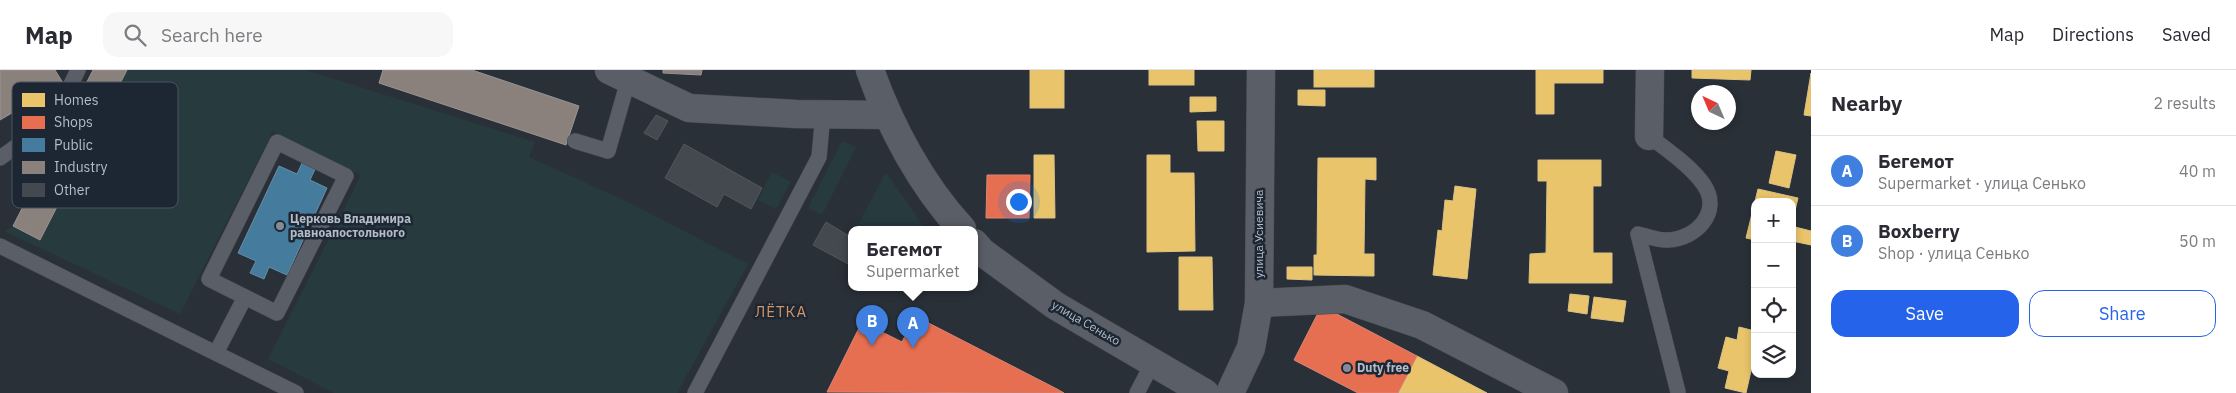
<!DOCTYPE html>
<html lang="en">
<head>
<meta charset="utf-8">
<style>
  :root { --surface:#fff; --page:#f7f7f7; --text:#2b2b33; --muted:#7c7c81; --line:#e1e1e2; --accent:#2563eb }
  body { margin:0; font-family:"IBM Plex Sans",sans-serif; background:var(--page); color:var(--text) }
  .controls { position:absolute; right:15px; bottom:15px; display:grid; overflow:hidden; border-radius:10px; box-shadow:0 2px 8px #0003 }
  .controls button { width:45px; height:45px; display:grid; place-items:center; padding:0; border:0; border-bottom:1px solid var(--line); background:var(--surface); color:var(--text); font:25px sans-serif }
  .compass { position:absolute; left:1691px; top:15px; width:45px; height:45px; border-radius:50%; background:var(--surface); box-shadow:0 2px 8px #0003; rotate:316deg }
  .you { position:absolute; left:1018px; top:131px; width:18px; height:18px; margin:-12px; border:4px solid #fff; border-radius:50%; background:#1a73e8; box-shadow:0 0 0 8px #1a73e833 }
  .badge { display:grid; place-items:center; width:32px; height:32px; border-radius:50%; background:var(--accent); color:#fff; font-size:16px; font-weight:700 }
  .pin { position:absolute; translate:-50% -41px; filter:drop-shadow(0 1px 2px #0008) }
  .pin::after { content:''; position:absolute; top:26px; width:18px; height:15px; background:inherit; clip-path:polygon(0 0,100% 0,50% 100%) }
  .popup { position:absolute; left:848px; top:156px; width:130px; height:65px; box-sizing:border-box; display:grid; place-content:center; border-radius:10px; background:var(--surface); filter:drop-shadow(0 1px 4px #0005); font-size:16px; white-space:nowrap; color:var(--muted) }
  .popup b { font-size:19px; color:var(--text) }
  .popup::after { content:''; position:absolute; left:50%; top:100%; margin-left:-10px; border:10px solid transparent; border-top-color:var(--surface) }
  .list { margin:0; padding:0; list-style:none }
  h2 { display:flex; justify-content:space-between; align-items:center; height:65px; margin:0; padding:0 20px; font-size:21px }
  h2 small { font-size:16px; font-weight:400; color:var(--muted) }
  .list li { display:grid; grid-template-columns:32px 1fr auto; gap:15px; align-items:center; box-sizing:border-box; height:70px; padding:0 20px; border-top:1px solid var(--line) }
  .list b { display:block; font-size:19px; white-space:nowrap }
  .list p { margin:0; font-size:16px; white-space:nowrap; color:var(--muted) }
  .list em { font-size:16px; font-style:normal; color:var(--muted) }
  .actions { display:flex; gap:10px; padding:15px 20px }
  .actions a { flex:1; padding:11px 0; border:1px solid var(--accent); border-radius:15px; text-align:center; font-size:18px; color:var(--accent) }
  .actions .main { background:var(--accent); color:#fff }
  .icon { flex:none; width:28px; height:28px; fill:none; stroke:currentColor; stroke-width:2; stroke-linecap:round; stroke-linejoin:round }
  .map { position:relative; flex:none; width:1811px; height:323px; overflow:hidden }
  header { display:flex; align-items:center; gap:30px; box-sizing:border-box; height:70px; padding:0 25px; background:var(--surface); border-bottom:1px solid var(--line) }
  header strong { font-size:24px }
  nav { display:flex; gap:28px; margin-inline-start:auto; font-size:18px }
  .search { width:350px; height:45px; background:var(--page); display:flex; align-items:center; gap:12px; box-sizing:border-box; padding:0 18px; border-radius:15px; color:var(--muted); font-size:19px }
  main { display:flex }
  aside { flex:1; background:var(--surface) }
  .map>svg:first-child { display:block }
  .green { fill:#273a3e }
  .homes { fill:#e9c46a; stroke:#d9c286 }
  .shops { fill:#e76f51; stroke:#d88675 }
  .public { fill:#457b9d; stroke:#668eaa }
  .industry { fill:#8a817c; stroke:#979393 }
  .building { fill:#444950; stroke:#52575f }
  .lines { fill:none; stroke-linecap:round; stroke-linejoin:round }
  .service-casing { stroke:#484c53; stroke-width:16 }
  .minor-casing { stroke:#484c53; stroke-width:29 }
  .tertiary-casing { stroke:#484c53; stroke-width:29 }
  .service { stroke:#5a5e66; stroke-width:15 }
  .minor { stroke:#5a5e66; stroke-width:28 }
  .tertiary { stroke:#5a5e66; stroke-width:28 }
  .poi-dot { fill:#848b96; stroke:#1d2633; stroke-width:2 }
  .labels { text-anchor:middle; stroke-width:5; stroke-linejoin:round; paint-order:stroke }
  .poi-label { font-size:12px; font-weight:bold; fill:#b4bcc9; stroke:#1d2633; text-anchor:start }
  .street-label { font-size:12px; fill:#b4bcc9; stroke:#1d2633 }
  .quarter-label { font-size:15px; letter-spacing:1px; fill:#d59563; stroke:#1d2633 }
  .key { fill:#1d2633; stroke:#4a5360; stroke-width:1 }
  .key-label { font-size:14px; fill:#b4bcc9 }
</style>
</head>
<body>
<header>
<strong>Map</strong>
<div class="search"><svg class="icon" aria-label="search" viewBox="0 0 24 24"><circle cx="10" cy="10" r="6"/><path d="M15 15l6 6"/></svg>Search here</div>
<nav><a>Map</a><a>Directions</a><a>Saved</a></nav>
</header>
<main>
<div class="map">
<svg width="1811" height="323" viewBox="0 0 1811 323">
  <rect width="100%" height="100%" fill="#2a3038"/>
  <g class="green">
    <path d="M127 0H306L535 72 529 87 626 131 748 194 677 323H334L268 289 361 105 273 61 180 244 4 161 13 156 40 169Z"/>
    <path d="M842 71 856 77 822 145 808 138Z"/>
    <path d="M772 102 791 112 776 139 758 130Z"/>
    <path d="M886 102 925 159H856Z"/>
  </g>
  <g class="homes">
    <rect x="1030" y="0" width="34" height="38"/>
    <rect x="1149" y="0" width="45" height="15"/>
    <rect x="1314" y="0" width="60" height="17"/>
    <path d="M1536 0H1603V13H1554V44H1536Z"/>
    <path d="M1692 0H1751L1750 10 1692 8Z"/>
    <path d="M1811 3V46L1804 45Z"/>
    <path d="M1298 20H1325V36L1298 35Z"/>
    <path d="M1190 27H1216V41L1190 42Z"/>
    <path d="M1197 51H1224V81H1198Z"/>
    <path d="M1776 81 1796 85 1789 118 1769 113Z"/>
    <path d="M1034 85H1054L1055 148H1034Z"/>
    <path d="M1147 85H1170V103H1194L1195 181 1147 182Z"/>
    <path d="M1318 88H1376V110L1365 109 1364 184H1374V206L1314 205V185H1317Z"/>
    <path d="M1538 90H1601V116H1593V183H1612V213H1529L1530 184 1546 183 1547 111H1538Z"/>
    <path d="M1455 116 1476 119 1467 209 1433 205 1438 160 1442 161 1445 130 1453 131Z"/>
    <path d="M1758 119 1798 128 1792 153V132H1755V170L1746 168Z"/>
    <path d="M1795 157 1811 161V175L1792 171Z"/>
    <path d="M1179 187H1212L1213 240H1179Z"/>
    <path d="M1287 197H1312V210L1287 209Z"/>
    <path d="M1570 224 1589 226 1587 244 1568 241Z"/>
    <path d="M1594 227 1626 231 1623 252 1591 248Z"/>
    <path d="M1739 257 1755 261V283L1746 323 1725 318 1729 301 1718 298 1726 267 1737 270Z"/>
    <path d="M1417 286 1487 323H1398Z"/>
  </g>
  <g class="shops">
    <path d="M987 105H1030L1029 148H986Z"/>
    <path d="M1333 242 1417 286 1398 323H1358L1294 290 1318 243Z"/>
    <path d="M915 246 1057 319 1064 323 827 322 862 252 902 272Z"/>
  </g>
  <path class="public" d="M303 91 316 97 310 110 327 118 287 205 269 197 264 209 250 203 256 191 238 183 279 96 297 104Z"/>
  <g class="industry">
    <path d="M0 0H55L63 13 0 50Z"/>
    <path d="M93 0H127L40 170 13 156Z"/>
    <path d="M383 0H472L579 36 566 75 379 13Z"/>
    <path d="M663 0H702L701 5 663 3Z"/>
  </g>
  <g class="building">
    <path d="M656 45 668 51 657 70 644 63Z"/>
    <path d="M684 74 762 118 751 139 724 124 717 137 665 108Z"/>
    <path d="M826 152 849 166 852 163V196L813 175Z"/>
  </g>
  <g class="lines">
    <g class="service-casing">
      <g id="service">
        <path d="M1649 66C1667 80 1691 96 1704 115 1722 142 1696 169 1668 170 1659 171 1647 166 1638 164L1678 322"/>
        <path d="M575 71 608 81 630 4"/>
        <path d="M277 72 346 106 277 243 209 209Z"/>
        <path d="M0 88 42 58 61 35 78 0"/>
        <path d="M0 176 296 323"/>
        <path d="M216 283 245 227"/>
        <path d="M695 323 819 87 823 44"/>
        <path d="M1137 323 1153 292"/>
      </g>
    </g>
    <g class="minor-casing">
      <g id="minor">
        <path d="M609 0 689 38 796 44 888 45"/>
        <path d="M1649 66 1650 0"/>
        <path d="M1259 233 1345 229 1422 255 1554 323"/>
        <path d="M1230 323 1251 278 1259 233 1261 0"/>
      </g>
    </g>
    <g class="tertiary-casing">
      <g id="tertiary">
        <path d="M870 0C890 56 921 115 962 159"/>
        <path d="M974 173 982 182 1056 236 1205 323"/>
      </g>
    </g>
    <use href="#service" class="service"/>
    <use href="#minor" class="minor"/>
    <use href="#tertiary" class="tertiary"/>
  </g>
  <g class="poi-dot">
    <circle cx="280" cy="156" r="5"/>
    <circle cx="1347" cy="298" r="5"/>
  </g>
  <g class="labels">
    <g class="poi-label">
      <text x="290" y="153">Церковь Владимира<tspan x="290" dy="14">равноапостольного</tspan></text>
      <text x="1357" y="302">Duty free</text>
    </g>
    <g class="street-label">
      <text transform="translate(1259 164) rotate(-90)" y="4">улица Усиевича</text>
      <text transform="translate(1086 253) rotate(30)" y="4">улица Сенько</text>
    </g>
    <g class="quarter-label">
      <text x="781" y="247">ЛЁТКА</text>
    </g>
  </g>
  <rect x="12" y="12" width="166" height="126" rx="8" class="key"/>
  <rect x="22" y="23" width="23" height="14" fill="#e9c46a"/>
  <rect x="22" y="46" width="23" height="13" fill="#e76f51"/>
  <rect x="22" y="68" width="23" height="14" fill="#457b9d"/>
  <rect x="22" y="91" width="23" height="13" fill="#8a817c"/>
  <rect x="22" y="113" width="23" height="14" fill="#444950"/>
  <g class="key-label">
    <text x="54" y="35">Homes</text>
    <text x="54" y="57">Shops</text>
    <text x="54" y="80">Public</text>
    <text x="54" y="102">Industry</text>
    <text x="54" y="125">Other</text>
  </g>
</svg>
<div class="controls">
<button>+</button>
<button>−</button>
<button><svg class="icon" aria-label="locate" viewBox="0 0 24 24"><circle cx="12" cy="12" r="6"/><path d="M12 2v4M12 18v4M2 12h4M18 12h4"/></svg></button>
<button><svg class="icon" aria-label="layers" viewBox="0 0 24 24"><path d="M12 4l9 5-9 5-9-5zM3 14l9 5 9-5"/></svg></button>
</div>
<svg class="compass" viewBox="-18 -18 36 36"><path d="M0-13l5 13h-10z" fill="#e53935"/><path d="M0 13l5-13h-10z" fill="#7c7c81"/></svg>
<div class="you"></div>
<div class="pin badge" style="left:913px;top:278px;background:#3f7fe0">A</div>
<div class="popup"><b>Бегемот</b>Supermarket</div>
<div class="pin badge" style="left:872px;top:276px;background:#3f7fe0">B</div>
</div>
<aside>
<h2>Nearby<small>2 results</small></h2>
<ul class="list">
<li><span class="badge" style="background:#3f7fe0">A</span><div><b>Бегемот</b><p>Supermarket · улица Сенько</p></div><em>40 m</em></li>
<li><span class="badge" style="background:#3f7fe0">B</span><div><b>Boxberry</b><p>Shop · улица Сенько</p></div><em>50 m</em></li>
</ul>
<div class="actions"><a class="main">Save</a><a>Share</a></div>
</aside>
</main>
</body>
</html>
